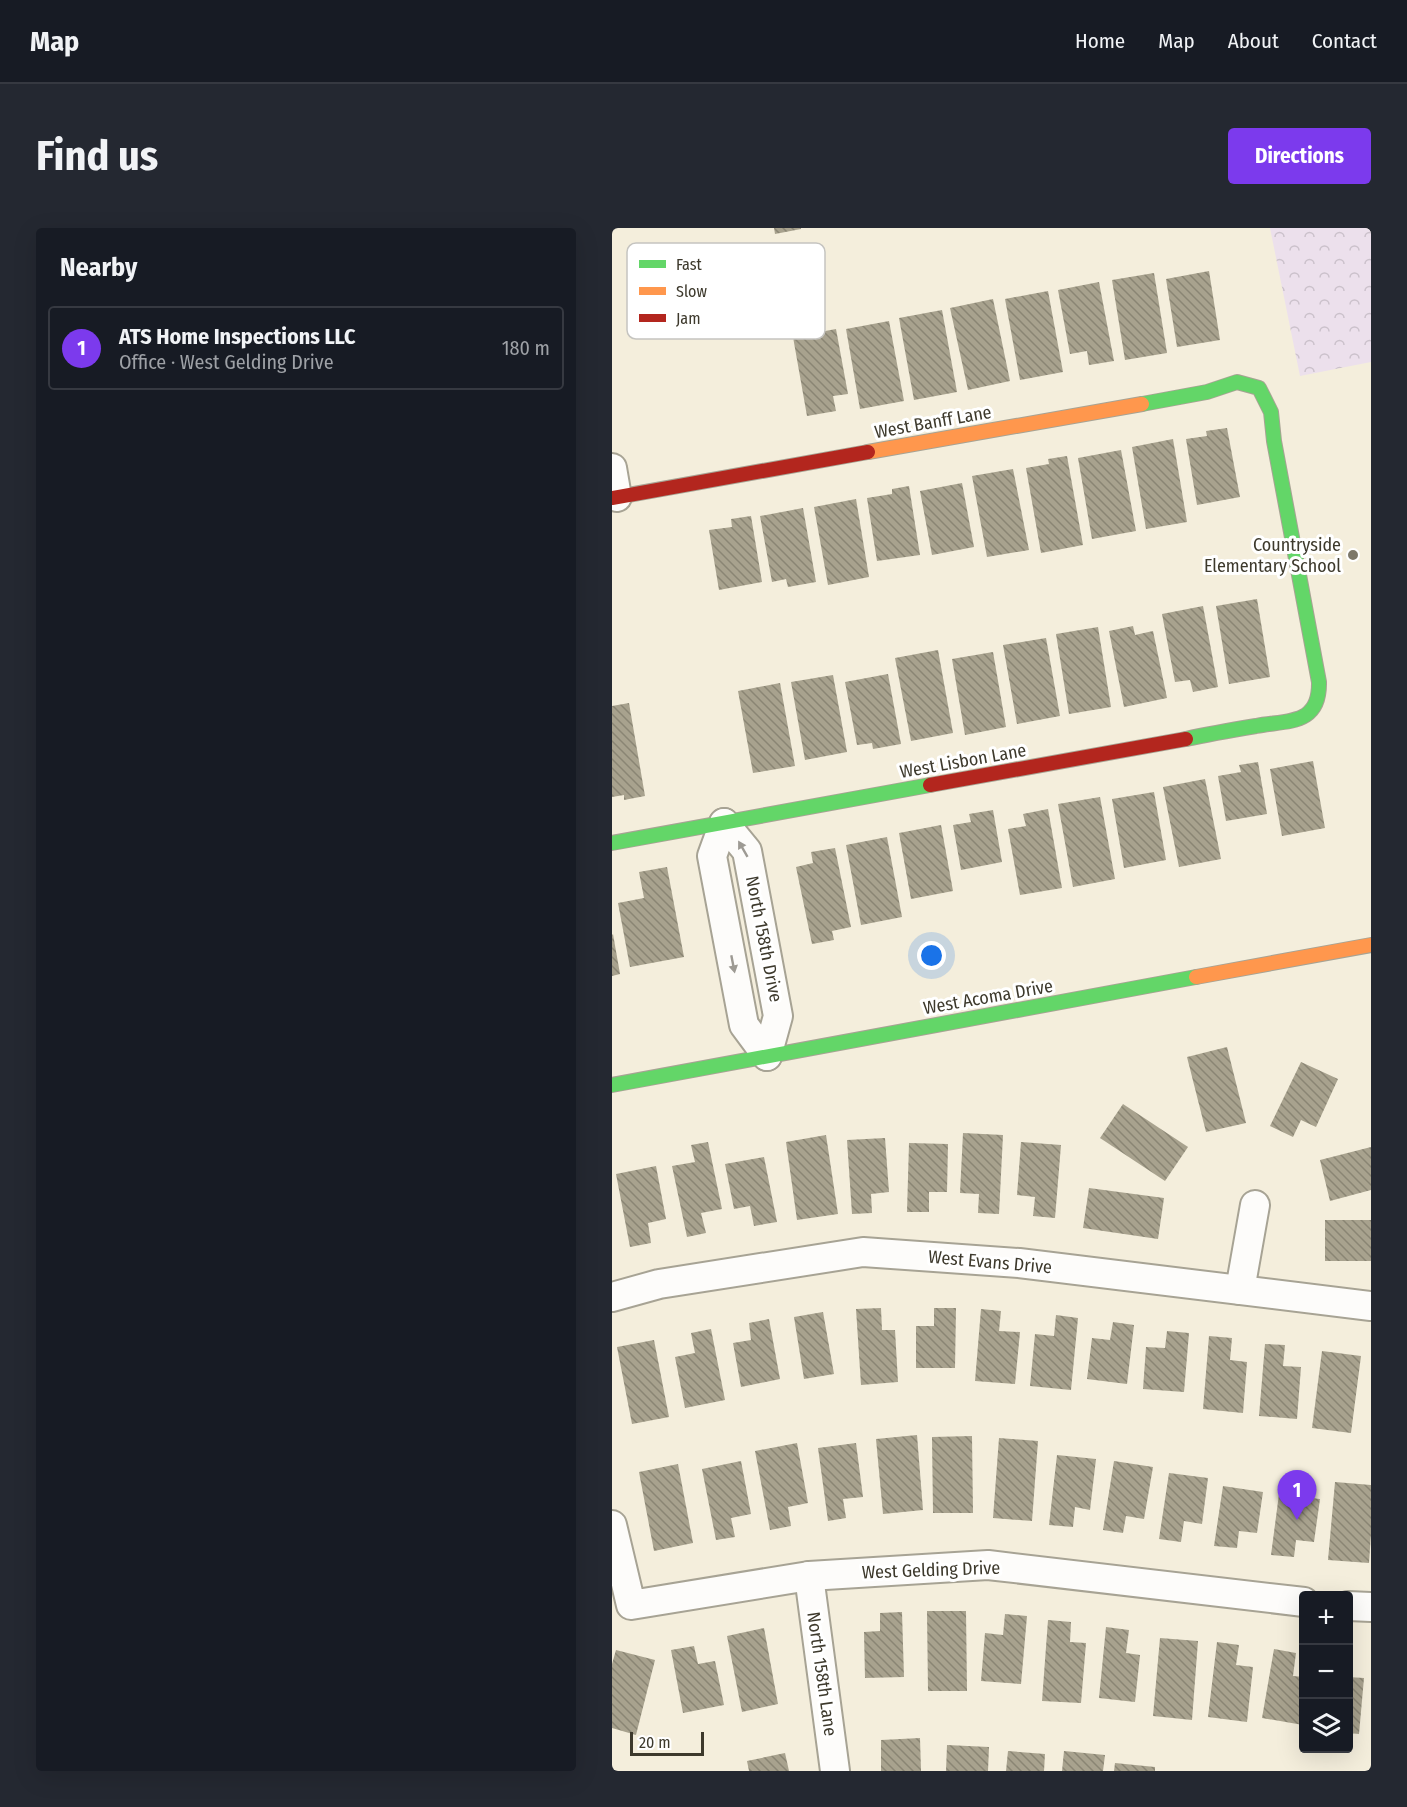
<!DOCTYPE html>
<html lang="en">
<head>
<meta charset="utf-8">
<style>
  :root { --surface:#171b24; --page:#242831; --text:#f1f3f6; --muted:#9ea1a6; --line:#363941; --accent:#7c3aed }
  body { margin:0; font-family:"Fira Sans Condensed",sans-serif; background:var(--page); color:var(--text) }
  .controls { position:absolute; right:18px; bottom:18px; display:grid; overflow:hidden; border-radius:6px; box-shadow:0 6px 24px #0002 }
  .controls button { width:54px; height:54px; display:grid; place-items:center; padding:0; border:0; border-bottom:2px solid var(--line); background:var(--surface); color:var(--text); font:30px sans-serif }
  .scale { position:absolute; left:18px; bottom:15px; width:74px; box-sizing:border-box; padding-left:6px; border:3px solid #3d392c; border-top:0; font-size:16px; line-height:21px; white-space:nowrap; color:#3d392c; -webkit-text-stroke:4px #fff; paint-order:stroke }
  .you { position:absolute; left:320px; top:728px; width:21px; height:21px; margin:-15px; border:4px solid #fff; border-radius:50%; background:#1a73e8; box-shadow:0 0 0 9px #1a73e833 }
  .badge { display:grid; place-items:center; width:39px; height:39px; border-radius:50%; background:var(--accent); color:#fff; font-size:20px; font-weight:700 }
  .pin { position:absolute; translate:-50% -50px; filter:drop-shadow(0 2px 3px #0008) }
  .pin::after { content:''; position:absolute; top:32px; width:21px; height:18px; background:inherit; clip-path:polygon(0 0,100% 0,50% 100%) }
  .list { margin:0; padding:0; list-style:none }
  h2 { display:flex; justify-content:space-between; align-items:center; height:78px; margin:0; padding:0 24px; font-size:26px }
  h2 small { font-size:20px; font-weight:400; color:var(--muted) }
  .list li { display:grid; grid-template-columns:39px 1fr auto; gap:18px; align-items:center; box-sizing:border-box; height:84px; margin:0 12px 12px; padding:0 12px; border:2px solid var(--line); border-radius:6px }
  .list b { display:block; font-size:22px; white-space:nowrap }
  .list p { margin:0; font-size:20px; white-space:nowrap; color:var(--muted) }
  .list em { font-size:20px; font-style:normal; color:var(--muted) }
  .icon { flex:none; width:33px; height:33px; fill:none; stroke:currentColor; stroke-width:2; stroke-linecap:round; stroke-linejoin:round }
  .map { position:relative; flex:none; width:759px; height:1543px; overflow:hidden; border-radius:6px }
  header { display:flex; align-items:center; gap:36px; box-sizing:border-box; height:84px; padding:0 30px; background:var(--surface); border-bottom:2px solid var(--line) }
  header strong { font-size:28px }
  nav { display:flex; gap:33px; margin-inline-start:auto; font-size:21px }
  .intro { display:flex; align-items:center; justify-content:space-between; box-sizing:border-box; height:144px; padding:0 36px }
  h1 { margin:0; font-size:42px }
  .button { padding:15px 27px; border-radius:6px; background:var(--accent); color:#fff; font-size:21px; font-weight:700 }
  main { display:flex; gap:36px; padding:0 36px }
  aside { flex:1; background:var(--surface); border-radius:6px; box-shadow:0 6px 24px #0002 }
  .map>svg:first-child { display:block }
  .park { fill:url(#park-crowns) }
  .building { fill:url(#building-back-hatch) }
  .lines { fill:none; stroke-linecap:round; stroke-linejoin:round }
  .street-casing { stroke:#a7a394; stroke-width:32 }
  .fast-casing { stroke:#a7a394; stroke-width:16 }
  .slow-casing { stroke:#a7a394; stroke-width:16 }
  .jam-casing { stroke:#a7a394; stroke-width:16 }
  .street { stroke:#fdfcfa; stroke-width:28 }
  .fast { stroke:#63d668; stroke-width:14 }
  .slow { stroke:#ff974d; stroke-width:14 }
  .jam { stroke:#b3261e; stroke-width:14 }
  .oneway { fill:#9d9a93 }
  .poi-dot { fill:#7d786a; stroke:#fff; stroke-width:2 }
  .labels { text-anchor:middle; stroke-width:6; stroke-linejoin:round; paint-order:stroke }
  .street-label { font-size:18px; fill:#3d392c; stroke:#fff }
  .poi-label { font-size:18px; fill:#3d392c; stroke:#fff; text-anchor:end }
  .key { fill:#fff; stroke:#c5c4c0; stroke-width:1.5 }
  .key-label { font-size:16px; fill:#3d392c }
</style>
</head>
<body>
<header>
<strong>Map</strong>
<nav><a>Home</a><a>Map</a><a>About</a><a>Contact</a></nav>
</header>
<div class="intro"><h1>Find us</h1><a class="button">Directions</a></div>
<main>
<aside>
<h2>Nearby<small></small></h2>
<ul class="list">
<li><span class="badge">1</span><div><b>ATS Home Inspections LLC</b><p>Office · West Gelding Drive</p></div><em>180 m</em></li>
</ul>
</aside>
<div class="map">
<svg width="759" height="1543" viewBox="0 0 759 1543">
  <defs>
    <pattern id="park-crowns" width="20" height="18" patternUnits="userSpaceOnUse" patternTransform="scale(1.5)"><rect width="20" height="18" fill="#ece0ec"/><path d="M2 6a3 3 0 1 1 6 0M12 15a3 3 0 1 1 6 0" fill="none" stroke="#cbc1cb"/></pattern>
    <pattern id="building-back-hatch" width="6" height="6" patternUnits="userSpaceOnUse" patternTransform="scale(1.5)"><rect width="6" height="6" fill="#a8a28e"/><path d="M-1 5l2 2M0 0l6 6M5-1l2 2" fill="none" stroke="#8a8574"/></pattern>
  </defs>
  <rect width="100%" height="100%" fill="#f4eedc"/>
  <path class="park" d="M658 0H759V134L688 148Z"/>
  <g class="building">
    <path d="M162 0H189V1L163 6Z"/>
    <path d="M597 43 608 112 565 119 554 51Z"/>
    <path d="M542 45 555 125 513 132 500 52Z"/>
    <path d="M487 54 502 133 477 137 475 123 458 126 446 62Z"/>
    <path d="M436 63 451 144 408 152 393 71Z"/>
    <path d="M381 71 398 153 356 162 338 80Z"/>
    <path d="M330 82 345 164 302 172 287 90Z"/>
    <path d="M277 93 292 173 248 181 234 101Z"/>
    <path d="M224 101 236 166 221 168 224 183 195 188 181 109Z"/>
    <path d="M615 200 628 269 585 277 574 211 595 208 594 203Z"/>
    <path d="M561 211 575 294 534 301 520 219Z"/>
    <path d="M509 222 524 303 480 311 466 230Z"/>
    <path d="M455 228 471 317 429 325 414 240 437 236 436 231Z"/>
    <path d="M401 241 417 322 375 329 360 248Z"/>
    <path d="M350 255 362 319 320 327 308 263Z"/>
    <path d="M297 258 308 327 265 333 255 270 280 266V261Z"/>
    <path d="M244 271 257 349 216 357 202 279Z"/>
    <path d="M191 280 204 354 176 359 174 351 160 354 148 288Z"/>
    <path d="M139 288 150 354 107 362 97 302 120 299 119 291Z"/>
    <path d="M645 371 658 449 617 456 604 378Z"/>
    <path d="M591 378 606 459 581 464 578 452 563 454 550 386Z"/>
    <path d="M521 398 523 407 541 403 555 470 512 479 497 403Z"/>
    <path d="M486 399 499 479 457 486 444 406Z"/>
    <path d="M434 410 448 488 405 496 391 417Z"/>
    <path d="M326 422 341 505 299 513 283 430Z"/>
    <path d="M381 424 394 499 353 507 340 431Z"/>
    <path d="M276 446 289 516 261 521 260 515 245 517 233 454Z"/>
    <path d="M221 447 235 524 193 532 179 454Z"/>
    <path d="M168 455 183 538 141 545 126 463Z"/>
    <path d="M17 475 33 568 12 572V567L0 569V478Z"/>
    <path d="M701 533 713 600 670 608 658 541Z"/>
    <path d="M646 534 655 586 614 593 606 548 629 544 627 537Z"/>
    <path d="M593 551 609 631 567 639 551 559Z"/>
    <path d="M542 564 554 632 512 640 500 571Z"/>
    <path d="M488 569 503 651 461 659 446 576Z"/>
    <path d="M436 581 450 660 408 667 396 601 414 598 411 586Z"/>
    <path d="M381 582 390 634 349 642 341 597 359 594 357 586Z"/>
    <path d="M329 597 341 663 299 671 287 605Z"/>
    <path d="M275 609 290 689 249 697 234 617Z"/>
    <path d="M223 620 239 699 220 703 222 712 200 716 184 639 201 635 199 624Z"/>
    <path d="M55 639 72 729 18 739 6 675 32 670 27 644Z"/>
    <path d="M1 706 8 746 0 748V707Z"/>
    <path d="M615 819 634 895 594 904 575 829Z"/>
    <path d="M689 834 726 851 704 899 689 892 681 909 658 898Z"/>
    <path d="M511 876 576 919 553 953 488 910Z"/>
    <path d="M351 905 391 907 387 986 366 985 367 966 348 965Z"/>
    <path d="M214 907 226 986 185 992 174 914Z"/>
    <path d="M273 910 277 964 259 966 260 985 240 986 235 912Z"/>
    <path d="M96 914 110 981 89 985 94 1005 75 1009 60 938 83 934 79 917Z"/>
    <path d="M409 914 449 917 443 990 421 988 423 969 405 967Z"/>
    <path d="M297 915 336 916 335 964H317V984H295Z"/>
    <path d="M759 919V962L718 973 708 932Z"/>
    <path d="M152 929 165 994 142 998 138 978 122 981 113 936Z"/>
    <path d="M44 938 54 991 36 995 39 1015 18 1019 4 946Z"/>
    <path d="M477 960 552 970 546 1011 471 1000Z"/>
    <rect x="713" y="992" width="46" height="41"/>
    <path d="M269 1080 270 1102H283L286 1154 249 1157 244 1081Z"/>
    <path d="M322 1080H344L343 1140H304V1098H322Z"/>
    <path d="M369 1081 389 1083 387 1103 408 1104 403 1156 363 1153Z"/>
    <path d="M211 1084 222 1146 192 1151 182 1089Z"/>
    <path d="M444 1087 466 1090 459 1162 418 1158 423 1106 442 1108Z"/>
    <path d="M157 1091 168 1151 129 1159 121 1115 139 1112 137 1095Z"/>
    <path d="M501 1094 522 1097 515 1156 475 1151 480 1110 498 1112Z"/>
    <path d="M99 1101 113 1172 73 1180 63 1129 83 1125 79 1105Z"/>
    <path d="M555 1103 577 1105 572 1164 531 1161 534 1119 553 1120Z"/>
    <path d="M597 1108 620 1110 618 1132 635 1134 631 1185 591 1181Z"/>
    <path d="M42 1112 57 1189 20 1196 5 1119Z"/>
    <path d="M653 1116 673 1117 671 1138 689 1139 685 1191 647 1188Z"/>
    <path d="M710 1123 749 1128 739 1205 700 1200Z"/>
    <path d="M305 1207 311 1282 271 1286 264 1211Z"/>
    <path d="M360 1208 361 1285H321L320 1209Z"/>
    <path d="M387 1210 426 1213 420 1293 381 1290Z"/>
    <path d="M185 1215 196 1275 176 1279 179 1298 158 1302 143 1223Z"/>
    <path d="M244 1215 251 1269 231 1271 234 1290 216 1293 206 1220Z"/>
    <path d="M445 1227 484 1231 478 1282 463 1279 461 1299 437 1297Z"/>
    <path d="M129 1233 139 1286 119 1290 123 1309 104 1312 90 1241Z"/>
    <path d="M502 1233 541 1239 532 1291 514 1288 511 1305 491 1302Z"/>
    <path d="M66 1236 81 1315 42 1323 27 1244Z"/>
    <path d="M557 1245 596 1250 590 1296 572 1293 569 1314 547 1311Z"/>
    <path d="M723 1254 759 1257V1306L757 1335 716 1332Z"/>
    <path d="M611 1258 651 1264 645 1305 627 1303 625 1320 602 1318Z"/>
    <path d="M667 1266 708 1271 702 1314 684 1312 682 1329 659 1327Z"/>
    <path d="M315 1383H354L355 1463H316Z"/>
    <path d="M290 1384 292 1449 253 1450 252 1404 268 1403V1385Z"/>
    <path d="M393 1386 415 1388 409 1456 369 1453 373 1405 391 1407Z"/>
    <path d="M436 1392 459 1394 458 1414 474 1415 469 1475 430 1473Z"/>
    <path d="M494 1399 517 1402 514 1425 528 1427 523 1474 487 1470Z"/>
    <path d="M152 1400 166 1476 130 1484 115 1408Z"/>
    <path d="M548 1410 586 1413 580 1492 541 1488Z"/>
    <path d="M605 1414 627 1417 624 1437 641 1439 635 1494 596 1489Z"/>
    <path d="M82 1418 86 1436 103 1433 112 1477 71 1485 59 1422Z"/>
    <path d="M662 1421 684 1425 681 1448 692 1449 691 1497 650 1490Z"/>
    <path d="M4 1422 43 1432 24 1507 0 1500V1436Z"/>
    <path d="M736 1449 752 1450 747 1506 736 1505Z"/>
    <path d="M308 1510 309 1543H269V1512Z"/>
    <path d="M335 1517 377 1519 376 1543H334Z"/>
    <path d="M396 1523 433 1526 432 1543H394Z"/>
    <path d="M452 1523 493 1527 491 1543H450Z"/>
    <path d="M173 1525 177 1543H137L135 1533Z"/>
    <path d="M503 1535 543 1539V1543H502Z"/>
  </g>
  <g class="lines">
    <g class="street-casing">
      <g id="street">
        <path d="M0 240 5 269"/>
        <path d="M112 595 135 623 166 788 155 828"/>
        <path d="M112 595 100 628 132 797 155 828"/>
        <path d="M628 1062 643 977"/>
        <path d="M0 1069 47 1056 251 1024 407 1035 759 1078"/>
        <path d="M0 1297 19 1377 197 1348 376 1337 692 1374"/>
        <path d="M197 1348 223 1543"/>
        <path d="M736 1378 759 1379"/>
      </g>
    </g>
    <g class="fast-casing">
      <g id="fast">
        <path d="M530 176 595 164 625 154 647 160 659 184 662 213 707 454C708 498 675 492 644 498 620 502 597 506 574 511"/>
        <path d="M0 615 318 557"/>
        <path d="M0 857 584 749"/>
      </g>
    </g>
    <g class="slow-casing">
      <g id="slow">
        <path d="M256 224 530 176"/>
        <path d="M584 749 759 717"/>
      </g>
    </g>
    <g class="jam-casing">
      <g id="jam">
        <path d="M0 270 256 224"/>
        <path d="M318 557 574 511"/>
      </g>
    </g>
    <use href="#street" class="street"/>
    <use href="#fast" class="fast"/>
    <use href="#slow" class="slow"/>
    <use href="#jam" class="jam"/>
  </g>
  <defs><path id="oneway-solid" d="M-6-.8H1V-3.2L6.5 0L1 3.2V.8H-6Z" transform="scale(1.5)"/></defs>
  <g class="oneway">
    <use href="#oneway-solid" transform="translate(131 621) rotate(-120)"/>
    <use href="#oneway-solid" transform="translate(121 736) rotate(79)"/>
  </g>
  <circle class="poi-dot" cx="741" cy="327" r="6"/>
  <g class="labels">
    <g class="street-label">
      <text transform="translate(321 194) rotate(-10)" y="6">West Banff Lane</text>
      <text transform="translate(351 533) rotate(-10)" y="6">West Lisbon Lane</text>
      <text transform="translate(152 711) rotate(79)" y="6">North 158th Drive</text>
      <text transform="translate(376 769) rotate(-10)" y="6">West Acoma Drive</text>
      <text transform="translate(378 1034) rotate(5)" y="6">West Evans Drive</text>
      <text transform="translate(319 1342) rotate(-2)" y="6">West Gelding Drive</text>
      <text transform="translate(210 1446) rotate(82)" y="6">North 158th Lane</text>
    </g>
    <g class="poi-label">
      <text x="729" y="323">Countryside<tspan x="729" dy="21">Elementary School</tspan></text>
    </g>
  </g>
  <rect x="15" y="15" width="198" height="96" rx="9" class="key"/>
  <rect x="27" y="32" width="27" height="8" fill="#63d668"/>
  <rect x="27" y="59" width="27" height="8" fill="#ff974d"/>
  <rect x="27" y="86" width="27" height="8" fill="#b3261e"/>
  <g class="key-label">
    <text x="64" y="42">Fast</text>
    <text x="64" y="69">Slow</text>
    <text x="64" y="96">Jam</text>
  </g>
</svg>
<div class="controls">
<button>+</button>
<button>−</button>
<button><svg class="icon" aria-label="layers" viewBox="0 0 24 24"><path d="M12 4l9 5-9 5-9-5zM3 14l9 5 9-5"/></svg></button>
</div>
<div class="scale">20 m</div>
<div class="you"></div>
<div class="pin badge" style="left:685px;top:1292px">1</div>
</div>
</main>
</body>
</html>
